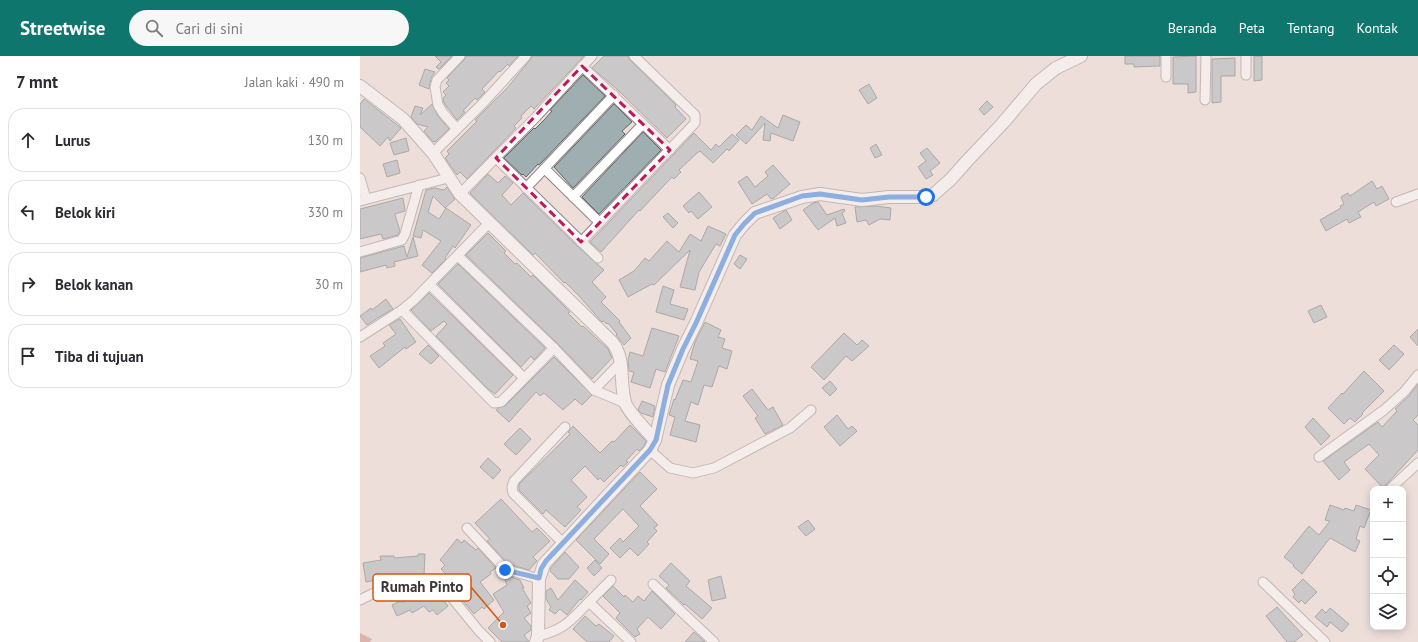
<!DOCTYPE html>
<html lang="id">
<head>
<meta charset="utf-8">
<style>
  :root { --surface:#fff; --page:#f7f7f7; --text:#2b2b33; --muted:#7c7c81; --line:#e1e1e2; --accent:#0f766e }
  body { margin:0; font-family:"PT Sans",sans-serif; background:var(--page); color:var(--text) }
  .controls { position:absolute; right:12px; bottom:12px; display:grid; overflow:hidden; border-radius:8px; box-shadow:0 2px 10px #0003 }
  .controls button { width:36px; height:36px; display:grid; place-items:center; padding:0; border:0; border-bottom:1px solid var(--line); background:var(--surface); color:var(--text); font:20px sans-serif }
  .stop { position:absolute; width:12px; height:12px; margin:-9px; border:3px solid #1a73e8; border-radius:50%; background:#fff }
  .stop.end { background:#1a73e8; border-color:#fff; box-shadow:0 1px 4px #0008 }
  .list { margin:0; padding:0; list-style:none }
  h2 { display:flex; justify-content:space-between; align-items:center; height:52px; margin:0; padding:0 16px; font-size:17px }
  h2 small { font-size:13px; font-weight:400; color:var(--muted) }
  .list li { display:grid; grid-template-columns:26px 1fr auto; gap:12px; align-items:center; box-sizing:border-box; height:64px; margin:0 8px 8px; padding:0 8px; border:1px solid var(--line); border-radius:16px }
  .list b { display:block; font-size:15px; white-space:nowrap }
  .list em { font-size:13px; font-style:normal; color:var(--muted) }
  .icon { flex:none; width:22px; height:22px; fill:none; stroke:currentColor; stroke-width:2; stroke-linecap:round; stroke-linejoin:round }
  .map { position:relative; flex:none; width:1058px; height:586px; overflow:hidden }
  header { display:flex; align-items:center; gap:24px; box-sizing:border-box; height:56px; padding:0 20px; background:var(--accent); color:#fff }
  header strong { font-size:19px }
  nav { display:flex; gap:22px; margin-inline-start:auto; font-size:14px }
  .search { width:280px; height:36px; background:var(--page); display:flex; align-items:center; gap:10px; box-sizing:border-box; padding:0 14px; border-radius:22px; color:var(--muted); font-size:15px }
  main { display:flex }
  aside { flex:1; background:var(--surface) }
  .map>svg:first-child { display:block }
  .water { fill:#ca8071 }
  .building { fill:#9faeb1; stroke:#5b696b }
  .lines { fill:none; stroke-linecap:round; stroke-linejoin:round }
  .minor-casing { stroke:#938683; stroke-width:11 }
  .tertiary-casing { stroke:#938683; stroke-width:14 }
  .minor { stroke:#fff; stroke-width:9 }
  .tertiary { stroke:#fff; stroke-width:12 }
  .route { stroke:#1a73e8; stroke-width:5 }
  .marked { fill:none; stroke:#c2185b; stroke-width:3; stroke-dasharray:8 5; stroke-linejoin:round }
  .leader { fill:none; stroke:#d75610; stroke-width:1.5 }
  .callout-dot { fill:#d75610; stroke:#fff; stroke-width:1.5 }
  .callout { fill:#fff; stroke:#d75610; stroke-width:1.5 }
  .callout-label { font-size:15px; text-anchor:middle; font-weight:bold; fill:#3c3634 }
</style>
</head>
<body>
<header>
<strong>Streetwise</strong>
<div class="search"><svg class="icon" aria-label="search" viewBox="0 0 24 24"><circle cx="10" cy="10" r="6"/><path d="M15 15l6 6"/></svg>Cari di sini</div>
<nav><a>Beranda</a><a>Peta</a><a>Tentang</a><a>Kontak</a></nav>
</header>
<main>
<aside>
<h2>7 mnt<small>Jalan kaki · 490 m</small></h2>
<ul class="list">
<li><svg class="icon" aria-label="ahead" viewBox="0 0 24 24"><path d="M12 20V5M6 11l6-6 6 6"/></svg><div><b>Lurus</b></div><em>130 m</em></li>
<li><svg class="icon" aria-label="left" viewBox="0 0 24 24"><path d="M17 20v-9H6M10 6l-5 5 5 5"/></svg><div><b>Belok kiri</b></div><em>330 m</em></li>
<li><svg class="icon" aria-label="right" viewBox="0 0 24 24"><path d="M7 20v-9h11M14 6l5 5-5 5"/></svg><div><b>Belok kanan</b></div><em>30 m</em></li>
<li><svg class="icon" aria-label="arrive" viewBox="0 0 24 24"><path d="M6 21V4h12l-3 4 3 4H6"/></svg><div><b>Tiba di tujuan</b></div></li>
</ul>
</aside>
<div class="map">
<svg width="1058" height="586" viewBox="0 0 1058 586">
  <rect width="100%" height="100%" fill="#eddeda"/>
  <path class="water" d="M0 577 12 583 10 586H0Z"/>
  <g class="building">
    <path d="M75 0H92L79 13 76 11 81 6Z"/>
    <path d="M106 0H158L149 10 148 8 140 16 139 15 122 33 125 36 117 44 115 42 103 55 105 56 97 64 84 47 83 42 86 39 83 36 89 30 86 27 89 24 87 22 104 4Z"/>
    <path d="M172 0H224L174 53 171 50 161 60 162 62 154 70 156 72 107 123 100 116 97 119 85 102 89 98 87 95 117 65 115 64 148 31 170 4Z"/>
    <path d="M244 0H268L270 4 316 49 315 51 326 63 307 82 258 34 232 12Z"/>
    <path d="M765 0H800V10L774 11V8H765Z"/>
    <path d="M836 0V36L828 37V28H813V1Z"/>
    <path d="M894 0H902V24L894 25Z"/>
    <path d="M875 2V20H861V46L852 47V3Z"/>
    <path d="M65 13 75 16 71 22 69 33 59 29Z"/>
    <path d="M223 19 245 40 179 109 178 108 166 121 163 118 162 119 144 102 174 72 175 73 185 63 192 55 190 54Z"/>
    <path d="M509 28 517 42 508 48 499 34Z"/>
    <path d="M4 43 41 72 30 85 28 81 20 90 0 71V48Z"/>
    <path d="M627 45 633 51 624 59 619 53Z"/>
    <path d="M72 48 78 60 89 73 75 86 74 85 73 86 64 75 68 71 57 68 51 61 55 50 63 52 60 59Z"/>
    <path d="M254 48 272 66 262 75 265 78 213 132 194 111Z"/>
    <path d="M423 59 440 66 433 85 411 77 410 85 403 84 405 67 386 88 376 79 386 69 392 74 401 60 418 72Z"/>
    <path d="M283 76 301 94 239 158 222 141Z"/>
    <path d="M334 77 351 94 356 88 359 91 372 78 379 84 369 95 367 93 353 107 340 95 337 97 319 114 321 116 314 123 312 121 280 155 279 154 241 196 230 186Z"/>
    <path d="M46 82 49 95 34 99 30 87Z"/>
    <path d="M516 88 522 99 515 102 510 92Z"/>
    <path d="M567 92 580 107 570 115 573 119 566 123 558 111 566 105 560 97Z"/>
    <path d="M37 104 40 117 27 121 23 108Z"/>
    <path d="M413 109 430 128 414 142 411 143 407 138 392 148 378 126 387 120 395 131 408 120 405 116Z"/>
    <path d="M128 118 138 127 145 120 153 127 142 139 151 149 163 137 217 190 244 214 232 226 246 241 241 246 260 265 259 266 271 282 264 289 256 279 257 278 248 267 247 268 243 265 242 266 219 240 205 226 204 227 180 202 175 197 173 199 110 137Z"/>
    <path d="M1012 125 1017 133 1022 130 1029 143 1016 150 1014 146 998 156 1001 161 989 167 987 163 966 175 960 164 981 152 980 150 984 148 981 141 988 137 990 140Z"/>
    <path d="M87 131 95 143 85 152 73 140 68 156 79 163 86 152 111 169 95 192 93 190 85 202 86 203 72 217 62 209 81 185 63 174 61 182 53 180 66 134 75 132 84 134Z"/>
    <path d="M339 136 352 151 338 163 331 155 329 157 323 150Z"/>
    <path d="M43 142 45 155 35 158V159L40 175 38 179 23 183 21 178 0 183V153Z"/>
    <path d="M458 146 467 159 484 153 485 155 482 157 486 167 477 170 475 162 458 174 443 154 453 147Z"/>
    <path d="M516 150 531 152 530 164 520 163 509 169 506 164 497 166 495 151Z"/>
    <path d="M426 154 432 164 420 173 413 162Z"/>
    <path d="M308 157 318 167 313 172 303 161Z"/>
    <path d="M348 170 366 178 360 190 356 188 339 216 335 234 320 231 330 194 294 229 292 228 268 241 259 224 274 215 285 202 289 205 307 185 319 196 330 178 341 185Z"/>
    <path d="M128 177 146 195 144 197 155 208 157 207 171 221 173 219 210 256 208 257 222 271 223 270 248 293 252 302 232 323 198 288 106 199Z"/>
    <path d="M53 181 58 200 34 206 35 210 27 212 26 209 0 216V202L44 190 47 201Z"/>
    <path d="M380 199 387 203 380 213 374 208Z"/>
    <path d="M98 208 185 292 174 304 171 300 161 311 78 228Z"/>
    <path d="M303 230 314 234 310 248 328 253 324 264 296 256Z"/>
    <path d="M69 237 153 319 135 338 127 332 76 280 87 268 84 265 71 275 51 254Z"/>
    <path d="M26 243 33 253 19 261 7 269 0 260 11 252 12 254Z"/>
    <path d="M961 249 967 261 954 267 948 255Z"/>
    <path d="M40 263 56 286 46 293 45 291 19 312 10 300 25 290 23 287 36 278 29 269Z"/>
    <path d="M345 266 361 274 358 281 365 283 362 292 372 295 367 313 359 310 352 331 344 329 338 349 331 346 325 365 340 369 336 386 310 379 315 361 309 359 314 343 315 344 323 324 331 326 338 305 330 303 335 286Z"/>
    <path d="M292 272 319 280 305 316 296 313 290 332 271 326 274 316 269 315 268 304 270 296 283 300Z"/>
    <path d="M1058 273V290L1050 281Z"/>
    <path d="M484 277 497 289 502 284 509 290 492 305 486 300 464 324 451 311Z"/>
    <path d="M68 289 79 300 71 308 59 298Z"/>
    <path d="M1034 289 1044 298 1029 314 1019 304Z"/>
    <path d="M194 301 232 339 222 349 215 343 203 354 184 337 180 340 176 336 149 366 136 354 138 352 145 350Z"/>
    <path d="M1004 315 1024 335 1002 357 1003 358 995 366 990 362 984 368 968 352 982 337 983 338Z"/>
    <path d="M470 325 477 333 470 340 462 332Z"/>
    <path d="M1058 328V359L1053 364 1058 369V394L1023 432 1005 413 1019 399 1009 388 984 406 990 414 979 424 963 405 1018 366 1022 371 1037 355 1035 353 1049 340Z"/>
    <path d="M392 333 408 354 413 351 423 369 405 378 395 362 398 360 383 340Z"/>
    <path d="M282 345 295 350 293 361 281 357 278 354Z"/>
    <path d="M477 359 488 373 492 370 497 375 480 390 464 371Z"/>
    <path d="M953 362 970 380 961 389 945 371Z"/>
    <path d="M270 369 286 385 284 390 279 395 277 393 266 405 268 406 263 411 261 409 244 426 240 422 238 424 225 410 211 424 227 441 217 451 221 454 205 471 186 454 183 458 159 434V428L210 378 208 376 213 370 240 397 252 385 254 386Z"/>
    <path d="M160 372 171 383 156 399 144 388Z"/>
    <path d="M128 402 141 414 133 423 120 411Z"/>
    <path d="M280 416 297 433 280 450 298 469 294 472 297 475 287 486 289 488 278 500 270 492 260 502 250 492 260 482 263 486 279 470 263 453 234 483 249 498 240 508 216 484Z"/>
    <path d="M141 443 172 476 177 472 190 485 173 501 177 505 169 514 148 508 127 485 130 483 115 467Z"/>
    <path d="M970 449 984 454 985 452 994 455 996 449 1011 454 1004 472 1000 470 996 483 1000 485 995 496 970 482 942 518 933 510 934 509 924 501 949 470 959 479 970 465 965 464Z"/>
    <path d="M448 464 455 473 446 480 438 471Z"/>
    <path d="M97 483 102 487 104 484 116 494 118 492 136 512 130 516 131 518 120 526 134 544 124 553 122 551 114 558 86 525 90 522 81 513 85 509 80 504Z"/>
    <path d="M205 496 219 511 209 523H198L190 515 191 512Z"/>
    <path d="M58 498H65L64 520 51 519 53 527 43 534 41 535 39 533 36 527 27 525 22 526V523L6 526 3 507 21 504 20 500H34V502L58 500Z"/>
    <path d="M235 504 242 512 234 520 227 512Z"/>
    <path d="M311 507 330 525 326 530 352 552 342 563 325 548 324 549 306 532 309 529 299 520Z"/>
    <path d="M361 520 366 542 352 545 348 524Z"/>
    <path d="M151 521 160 524 164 532H162L171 547 167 550 171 557 164 562 171 570V574L164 579 169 586H142L128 572 144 556 133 538 147 529 145 524Z"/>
    <path d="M943 523 957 536 945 548 941 544 939 547 933 541 935 538 932 534Z"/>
    <path d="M215 524 228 536 221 544 220 543 207 559 200 553 195 558 189 554 191 551 186 543V535L191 532 198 544Z"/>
    <path d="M253 530 264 541 265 539 273 546 278 540 284 545 292 535 315 558 301 573 288 561 277 573 280 578 275 581 256 562 260 557 243 540Z"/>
    <path d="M74 531 75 533 76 532 86 544 84 545 88 550 77 559 73 554 69 556 64 550 52 557 50 554 37 560 32 549 38 546H44L67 533Z"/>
    <path d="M917 551 943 579 934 586H927L906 560Z"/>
    <path d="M970 552 989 568 982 576 970 566 967 571 955 561 962 553 966 557Z"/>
    <path d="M225 560 236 570 239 568 254 580 249 586H227L213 573Z"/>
    <path d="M334 576 345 586H325Z"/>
  </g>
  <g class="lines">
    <g class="minor-casing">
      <g id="minor">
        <path d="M886 0V19"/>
        <path d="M806 21V0"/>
        <path d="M845 44 846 0"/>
        <path d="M283 68 310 94"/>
        <path d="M97 73 83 57 78 49 75 31 77 24 100 0"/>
        <path d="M73 97 123 47 166 0"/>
        <path d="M136 102 238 202"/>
        <path d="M185 113 239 166"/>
        <path d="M0 122 6 143"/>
        <path d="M166 132 254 39"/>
        <path d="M100 138 176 61 232 0"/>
        <path d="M213 141 283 68 222 10"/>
        <path d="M0 145 88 122"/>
        <path d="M1036 146 1058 138"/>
        <path d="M221 186 335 67V59L274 0"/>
        <path d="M0 196 42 184 45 178 59 129"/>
        <path d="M98 200 194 292 234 334 265 347"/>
        <path d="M70 229 164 322"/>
        <path d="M42 254 134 347 141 346 194 292"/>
        <path d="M0 281 42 254 54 244 129 167"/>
        <path d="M234 334 261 306"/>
        <path d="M290 394 310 412 333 417 354 412 430 372 451 354"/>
        <path d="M959 401 1024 354 1044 336 1058 319"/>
        <path d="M1031 432 1058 407"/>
        <path d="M107 472 145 513 179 523"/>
        <path d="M203 487 153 437 152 431 154 425 205 371"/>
        <path d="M903 526 965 586"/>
        <path d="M293 528 323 557 354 586"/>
        <path d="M0 544 26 531C33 532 34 540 41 541 52 537 68 521 79 526L119 575 130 586"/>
        <path d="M229 546 251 524"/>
        <path d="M178 580C204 574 210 565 229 546L271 586"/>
      </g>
    </g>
    <g class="tertiary-casing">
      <g id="tertiary">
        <path d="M0 30 43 63 73 97 100 138 252 286C266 303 259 325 265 346 267 355 288 376 295 384"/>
        <path d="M176 586 178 580 179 523 184 508 290 394 295 384 308 329 323 293 336 267 375 179 384 168 395 157 442 141 460 138 502 144 529 141H566L573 139 591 123 607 105 642 68 676 28 696 12 721 0"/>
      </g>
    </g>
    <use href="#minor" class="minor"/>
    <use href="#tertiary" class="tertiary"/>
  </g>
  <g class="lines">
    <path class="route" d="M145 514 179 522 181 513 186 505 290 394 296 384 308 329 323 293 336 267 375 179 384 168 395 157 442 140 460 138 502 144 529 141H566"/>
  </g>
  <path d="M0 0H1058V586H0ZM222 10 310 94 221 186 136 102Z" fill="#eddeda" fill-opacity=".55" fill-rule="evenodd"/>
  <path class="marked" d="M222 10 310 94 221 186 136 102Z"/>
  <path class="leader" d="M143 569L111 531"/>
  <circle class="callout-dot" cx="143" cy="569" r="4"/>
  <rect class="callout" x="13" y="518" width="98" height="27" rx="4"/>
  <g class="callout-label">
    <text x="62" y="536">Rumah Pinto</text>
  </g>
</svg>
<div class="controls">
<button>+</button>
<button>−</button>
<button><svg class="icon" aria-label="locate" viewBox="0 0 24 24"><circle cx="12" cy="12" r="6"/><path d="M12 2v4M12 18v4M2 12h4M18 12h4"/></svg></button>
<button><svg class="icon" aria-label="layers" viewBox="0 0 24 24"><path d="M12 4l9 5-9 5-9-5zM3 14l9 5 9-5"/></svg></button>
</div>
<div class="stop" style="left:566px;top:141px"></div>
<div class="stop end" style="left:145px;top:514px"></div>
</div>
</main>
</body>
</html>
